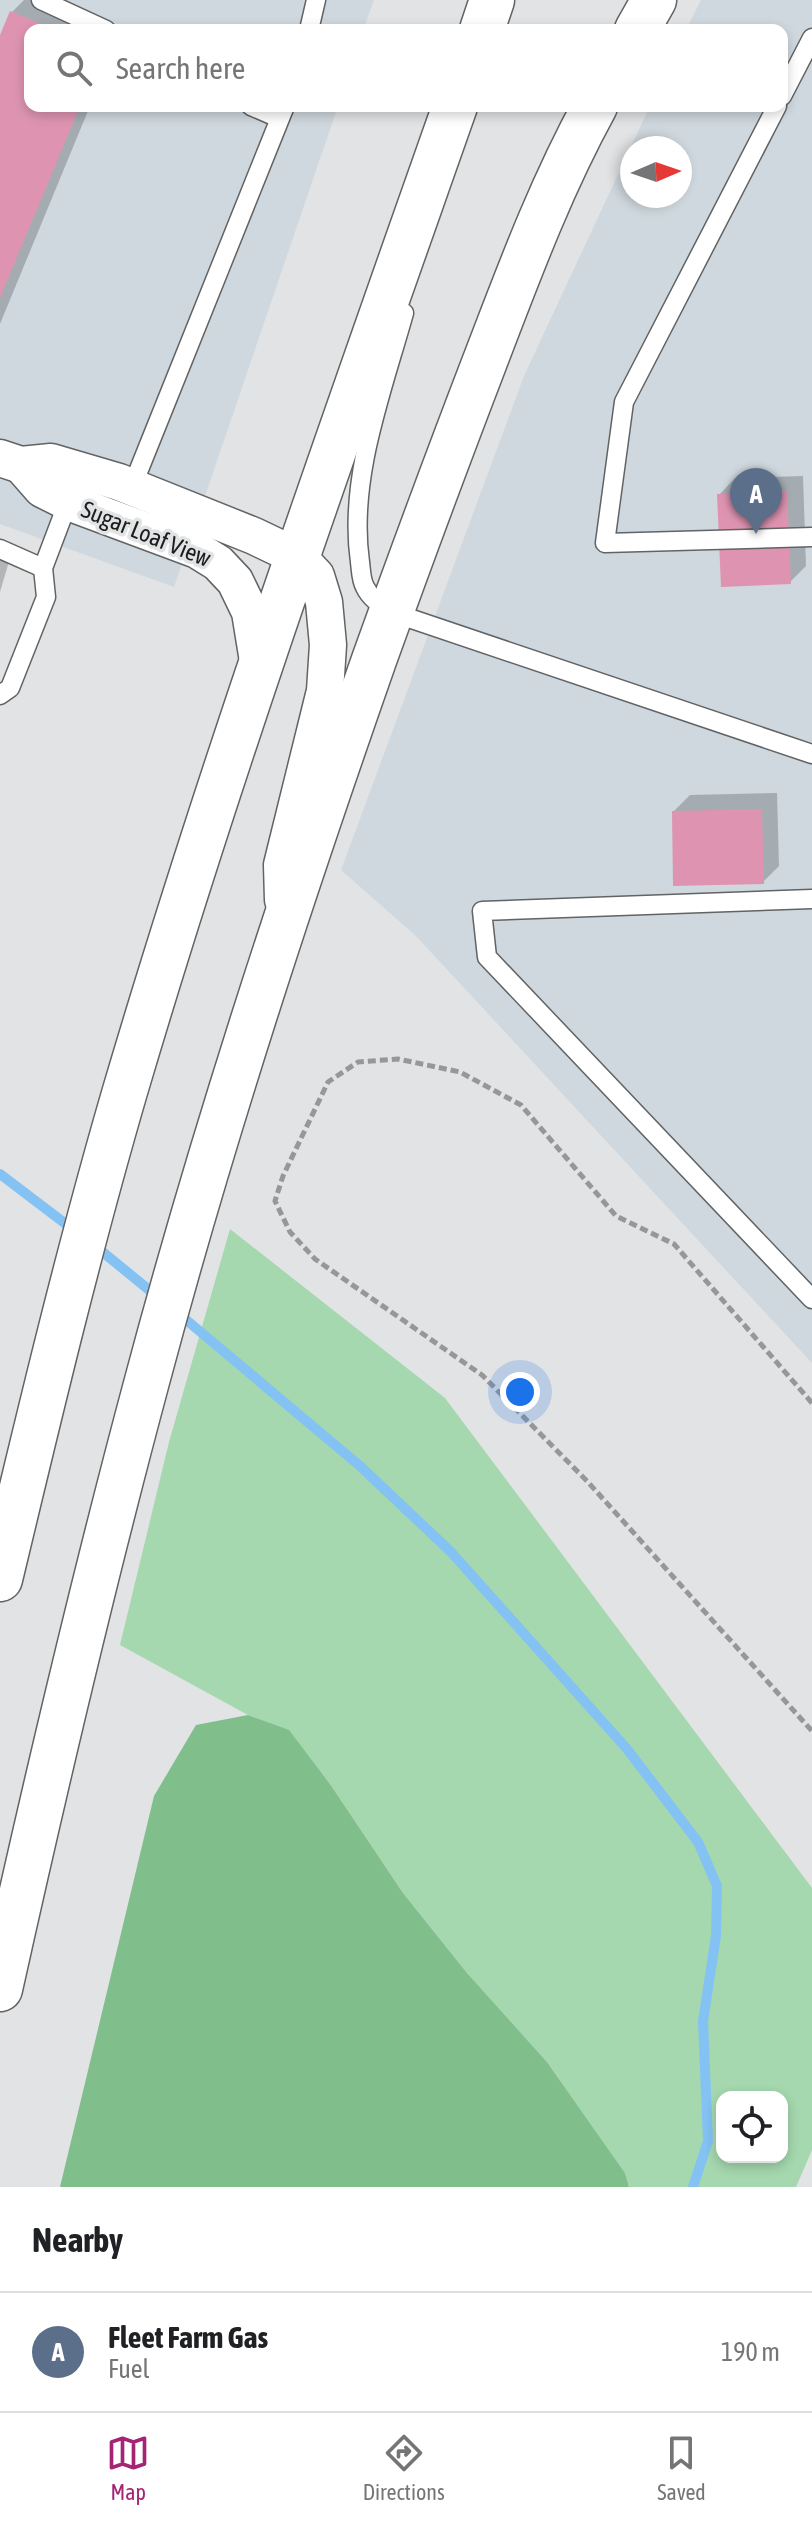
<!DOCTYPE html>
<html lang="en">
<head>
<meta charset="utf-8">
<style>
  :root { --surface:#fff; --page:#f6f6f6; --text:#202124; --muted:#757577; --line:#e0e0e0; --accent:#a52473 }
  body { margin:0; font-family:"Asap Condensed",sans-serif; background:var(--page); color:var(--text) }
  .controls { position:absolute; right:24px; bottom:24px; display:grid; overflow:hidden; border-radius:16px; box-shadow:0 4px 12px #0003 }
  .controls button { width:72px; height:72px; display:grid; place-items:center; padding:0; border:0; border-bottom:2px solid var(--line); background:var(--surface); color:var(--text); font:40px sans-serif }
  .compass { position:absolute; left:620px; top:136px; width:72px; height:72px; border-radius:50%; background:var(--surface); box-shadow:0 4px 12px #0003; rotate:88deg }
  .you { position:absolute; left:520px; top:1392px; width:28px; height:28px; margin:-20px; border:6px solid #fff; border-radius:50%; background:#1a73e8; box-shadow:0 0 0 12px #1a73e833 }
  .badge { display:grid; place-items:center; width:52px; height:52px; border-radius:50%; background:var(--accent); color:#fff; font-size:26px; font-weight:700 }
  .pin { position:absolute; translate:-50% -66px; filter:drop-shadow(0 2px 4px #0008) }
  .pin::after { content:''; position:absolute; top:42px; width:28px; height:24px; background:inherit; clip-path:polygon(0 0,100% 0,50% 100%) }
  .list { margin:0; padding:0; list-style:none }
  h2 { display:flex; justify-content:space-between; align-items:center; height:104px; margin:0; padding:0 32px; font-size:34px }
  h2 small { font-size:26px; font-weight:400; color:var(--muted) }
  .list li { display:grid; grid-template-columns:52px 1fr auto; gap:24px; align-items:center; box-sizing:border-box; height:120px; padding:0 32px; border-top:2px solid var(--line) }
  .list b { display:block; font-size:30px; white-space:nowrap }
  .list p { margin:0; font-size:26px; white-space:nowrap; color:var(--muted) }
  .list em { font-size:26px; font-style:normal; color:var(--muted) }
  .icon { flex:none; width:44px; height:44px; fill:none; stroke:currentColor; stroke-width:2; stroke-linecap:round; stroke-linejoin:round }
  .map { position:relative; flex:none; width:812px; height:2187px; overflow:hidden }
  .search { position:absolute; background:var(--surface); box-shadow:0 4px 12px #0003; left:24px; right:24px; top:24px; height:88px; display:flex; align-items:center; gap:20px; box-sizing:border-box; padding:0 28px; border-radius:16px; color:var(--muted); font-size:30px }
  .sheet { height:224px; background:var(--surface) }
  nav { display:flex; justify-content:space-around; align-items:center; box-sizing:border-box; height:112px; border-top:2px solid var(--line); background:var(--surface); font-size:22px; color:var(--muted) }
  nav a { display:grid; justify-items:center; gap:4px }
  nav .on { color:var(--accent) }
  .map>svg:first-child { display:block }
  .built { fill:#cfd8de; fill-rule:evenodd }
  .green { fill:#a5d8ae; fill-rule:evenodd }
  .forest { fill:#80be8c }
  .shadow { fill:#0003 }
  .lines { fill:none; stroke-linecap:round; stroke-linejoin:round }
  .stream { stroke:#84c2f4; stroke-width:10 }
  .building { fill:#de94b1 }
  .service-casing { stroke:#616364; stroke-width:21 }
  .minor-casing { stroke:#616364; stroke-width:39 }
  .trunk-casing { stroke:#616364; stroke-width:47 }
  .path { stroke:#969898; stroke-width:5; stroke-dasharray:8 4; stroke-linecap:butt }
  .service { stroke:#fff; stroke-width:18 }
  .minor { stroke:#fff; stroke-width:36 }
  .trunk { stroke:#fff; stroke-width:44 }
  .labels { text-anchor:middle; stroke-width:7; stroke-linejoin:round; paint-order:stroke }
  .street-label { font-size:24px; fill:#1c1d1d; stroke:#e1e3e4 }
</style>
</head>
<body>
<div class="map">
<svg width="812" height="2187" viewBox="0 0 812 2187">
  <rect width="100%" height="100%" fill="#e1e3e4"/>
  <g class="built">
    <path d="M0 0H374L363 30H30V106H338L174 587 0 524Z"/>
    <path d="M701 0H812V1363L416 936 341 870 524 376 650 106H782V30H686ZM632 148H680V196H632Z"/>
  </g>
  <path class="green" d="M230 1229 445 1398 812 1888V2150L796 2187H629L625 2173 547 2062 467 1973 403 1893 330 1784 289 1731 248 1715 120 1645 169 1442ZM722 2097H782V2157H722Z"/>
  <path class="forest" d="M248 1715 289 1730 330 1784 403 1893 467 1973 547 2062 625 2173 629 2187H60L154 1796 196 1725Z"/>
  <g class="shadow">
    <path d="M24 0H52L123 28 30 30V106H90L0 324V40L12 12Z"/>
    <path d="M803 476 806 566 790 582 719 495 735 478Z"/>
    <path d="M0 555 10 558 0 592Z"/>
    <path d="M777 793 779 866 763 882 674 811 690 795Z"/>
  </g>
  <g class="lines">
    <g class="stream">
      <path d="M0 1174 75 1231"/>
      <path d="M94 1245 159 1298"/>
      <path d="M178 1313 360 1466 451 1552 627 1749 698 1842 717 1886 716 1936 703 2021 708 2141 693 2187"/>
    </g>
  </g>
  <g class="building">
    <path d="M10 11 56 30H30V106H80L0 298V35Z"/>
    <path d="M787 491 791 584 721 587 717 494Z"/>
    <path d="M762 809 764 884 673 886 672 811Z"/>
  </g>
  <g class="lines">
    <g class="service-casing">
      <g id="service">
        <path d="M41 0 106 30"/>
        <path d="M309 30 316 0"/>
        <path d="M782 96 812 38"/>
        <path d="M251 106 279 118"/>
        <path d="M777 106 624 402 605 543 812 537"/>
        <path d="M404 313C382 392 348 479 360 562 361 570 361 580 365 587 370 598 381 605 391 612L812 754"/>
        <path d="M132 487 285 106"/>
        <path d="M0 549 43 568"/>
        <path d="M0 695 10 688 46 597 43 568 68 502"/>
        <path d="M812 899 482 911 487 957 812 1299"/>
      </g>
    </g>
    <g class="minor-casing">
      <g id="minor">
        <path d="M0 458 21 465 51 462 119 482 254 536 298 557 316 576 324 602 328 645 325 691 282 865 283 900"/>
        <path d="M21 465 42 489 68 502 197 550 218 563 235 581 250 612 259 667"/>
      </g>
    </g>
    <g class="trunk-casing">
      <g id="trunk">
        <path d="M482 30 492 0"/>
        <path d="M637 30 654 0"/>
        <path d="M0 1579C39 1416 78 1252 125 1091 223 759 340 433 455 106"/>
        <path d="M0 1989C45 1786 93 1582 147 1381 212 1137 291 897 374 660 410 560 447 460 485 361 518 275 550 188 595 106"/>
      </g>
    </g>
    <path class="path" d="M812 1403 674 1244 616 1216 521 1105 460 1072 398 1059 358 1062 328 1082 283 1176 275 1201 290 1232 315 1259 482 1375 587 1481 812 1731"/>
    <use href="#service" class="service"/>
    <use href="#minor" class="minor"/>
    <use href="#trunk" class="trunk"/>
  </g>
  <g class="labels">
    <g class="street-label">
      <text transform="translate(146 534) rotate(22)" y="8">Sugar Loaf View</text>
    </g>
  </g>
</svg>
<div class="controls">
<button><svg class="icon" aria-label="locate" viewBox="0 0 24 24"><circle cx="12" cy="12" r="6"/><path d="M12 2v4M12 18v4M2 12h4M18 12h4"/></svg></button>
</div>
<svg class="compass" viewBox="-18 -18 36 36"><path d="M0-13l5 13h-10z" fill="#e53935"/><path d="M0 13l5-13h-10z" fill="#757577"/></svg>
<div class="you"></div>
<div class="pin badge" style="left:756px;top:534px;background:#5c6f8a">A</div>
<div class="search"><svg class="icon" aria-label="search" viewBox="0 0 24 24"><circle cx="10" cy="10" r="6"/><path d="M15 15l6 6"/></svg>Search here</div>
</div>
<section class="sheet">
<h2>Nearby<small></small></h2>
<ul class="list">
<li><span class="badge" style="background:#5c6f8a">A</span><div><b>Fleet Farm Gas</b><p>Fuel</p></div><em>190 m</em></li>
</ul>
</section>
<nav>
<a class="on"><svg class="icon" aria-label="map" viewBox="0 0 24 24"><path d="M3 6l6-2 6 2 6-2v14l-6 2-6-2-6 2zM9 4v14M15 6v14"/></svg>Map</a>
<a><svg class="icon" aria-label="directions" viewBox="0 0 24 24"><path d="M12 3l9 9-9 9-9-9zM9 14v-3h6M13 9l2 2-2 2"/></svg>Directions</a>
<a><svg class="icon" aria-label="saved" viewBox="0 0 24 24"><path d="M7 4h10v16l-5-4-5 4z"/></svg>Saved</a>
</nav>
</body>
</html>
